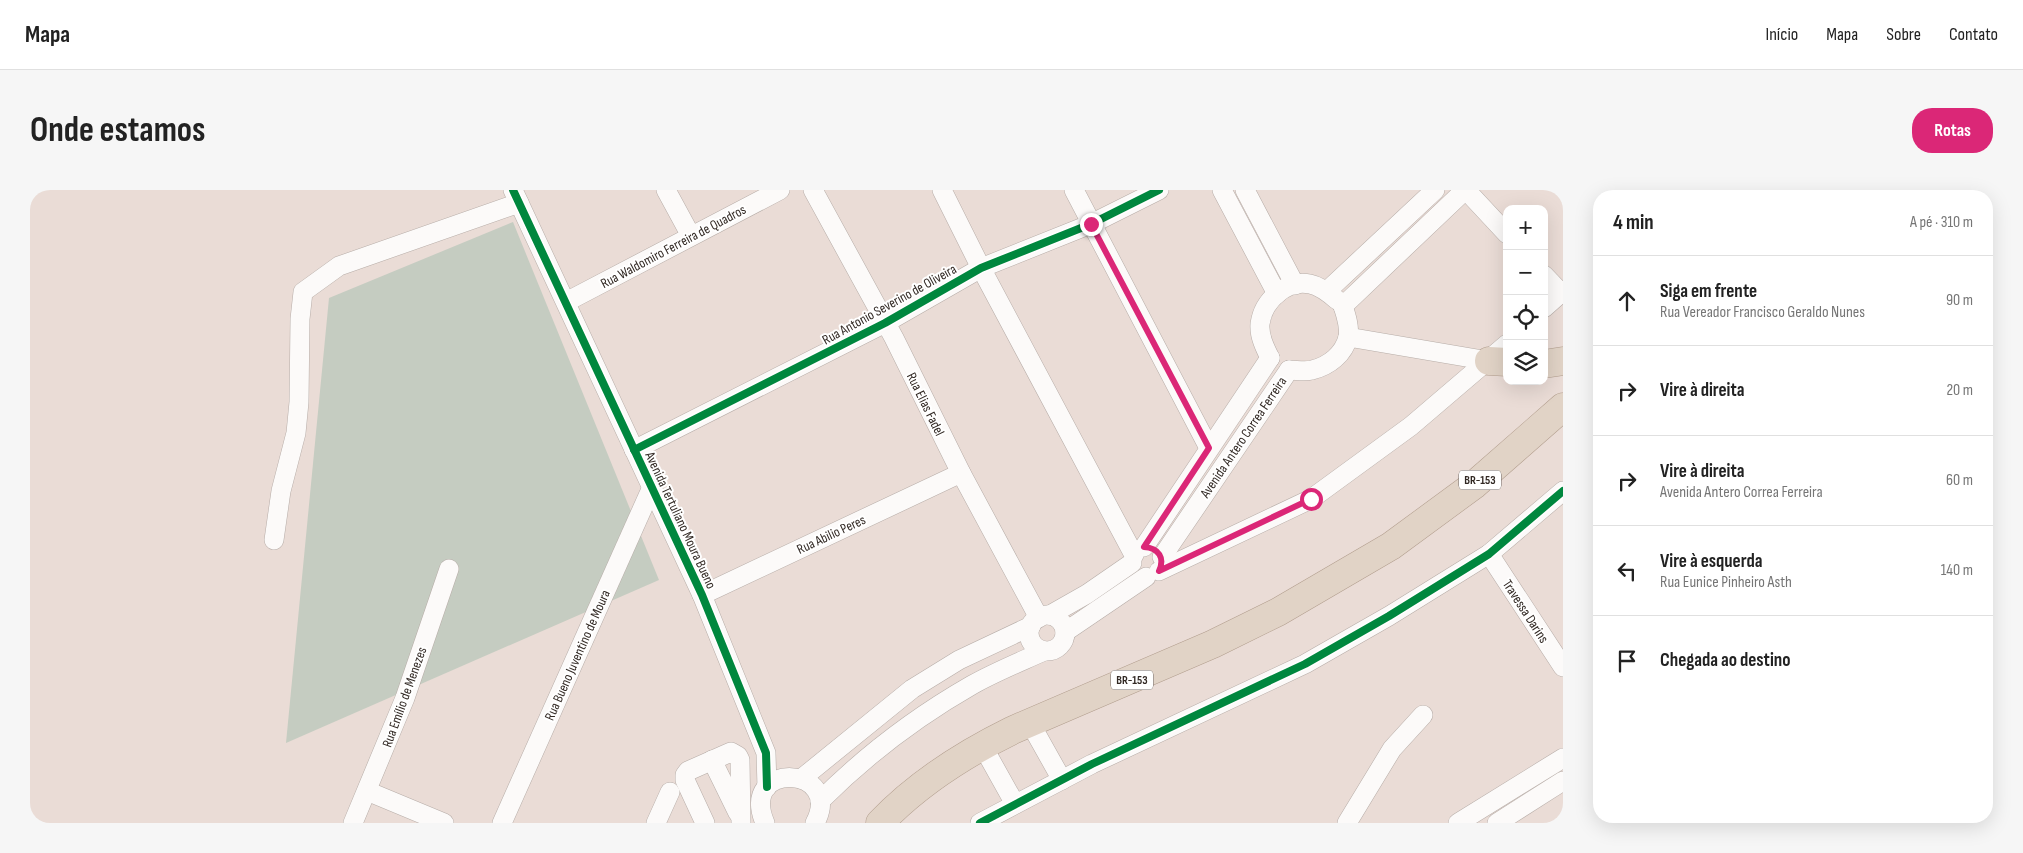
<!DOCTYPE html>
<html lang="pt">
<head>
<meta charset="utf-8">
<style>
  :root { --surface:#fff; --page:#f6f6f6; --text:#222; --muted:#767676; --line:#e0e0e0; --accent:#db2777 }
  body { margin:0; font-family:"Sofia Sans Condensed",sans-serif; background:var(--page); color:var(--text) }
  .controls { position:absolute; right:15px; top:15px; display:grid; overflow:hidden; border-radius:10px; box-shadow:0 5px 20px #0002 }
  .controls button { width:45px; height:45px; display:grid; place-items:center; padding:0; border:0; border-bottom:1px solid var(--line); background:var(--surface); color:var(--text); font:25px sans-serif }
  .stop { position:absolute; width:15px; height:15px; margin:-11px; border:4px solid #db2777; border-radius:50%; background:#fff }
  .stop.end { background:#db2777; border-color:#fff; box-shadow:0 1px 5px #0008 }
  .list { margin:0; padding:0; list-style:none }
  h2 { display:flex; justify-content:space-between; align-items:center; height:65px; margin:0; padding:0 20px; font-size:21px }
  h2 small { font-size:16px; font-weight:400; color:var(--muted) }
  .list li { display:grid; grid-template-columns:32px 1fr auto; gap:15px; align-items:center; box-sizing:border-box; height:90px; padding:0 20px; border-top:1px solid var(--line) }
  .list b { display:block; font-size:19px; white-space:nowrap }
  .list p { margin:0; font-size:16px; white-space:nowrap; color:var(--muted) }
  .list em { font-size:16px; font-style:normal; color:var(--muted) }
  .icon { flex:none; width:28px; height:28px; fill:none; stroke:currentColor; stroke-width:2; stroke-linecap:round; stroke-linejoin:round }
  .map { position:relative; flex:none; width:1533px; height:633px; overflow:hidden; border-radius:20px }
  header { display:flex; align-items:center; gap:30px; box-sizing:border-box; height:70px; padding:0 25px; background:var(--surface); border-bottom:1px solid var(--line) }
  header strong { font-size:24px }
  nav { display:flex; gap:28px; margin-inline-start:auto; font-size:18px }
  .intro { display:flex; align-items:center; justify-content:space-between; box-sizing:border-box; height:120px; padding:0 30px }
  h1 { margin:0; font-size:35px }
  .button { padding:12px 22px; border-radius:20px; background:var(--accent); color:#fff; font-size:18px; font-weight:700 }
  main { display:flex; gap:30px; padding:0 30px }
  aside { flex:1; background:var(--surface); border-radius:20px; box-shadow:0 5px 20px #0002 }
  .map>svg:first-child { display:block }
  .green { fill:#c5ccc1 }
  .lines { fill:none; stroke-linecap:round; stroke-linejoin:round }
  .minor-casing { stroke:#b6aca7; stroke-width:20 }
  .highway-casing { stroke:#b19d8d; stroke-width:29 }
  .minor { stroke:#fcfaf9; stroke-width:19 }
  .highway { stroke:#e1d3c6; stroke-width:28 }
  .cycleway-casing { stroke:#fff; stroke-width:11 }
  .cycleway { stroke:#00873e; stroke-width:8 }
  .route { stroke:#db2777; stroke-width:6 }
  .labels { text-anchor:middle; stroke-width:4; stroke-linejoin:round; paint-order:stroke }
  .shield { fill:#fff; stroke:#706966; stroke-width:1 }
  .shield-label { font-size:12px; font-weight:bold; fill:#322924 }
  .street-label { font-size:14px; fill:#322924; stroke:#fff }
</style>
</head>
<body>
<header>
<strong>Mapa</strong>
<nav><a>Início</a><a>Mapa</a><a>Sobre</a><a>Contato</a></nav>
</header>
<div class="intro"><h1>Onde estamos</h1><a class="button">Rotas</a></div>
<main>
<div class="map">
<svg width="1533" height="633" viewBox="0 0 1533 633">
  <rect width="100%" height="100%" fill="#eadcd6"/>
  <path class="green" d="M483 32 629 390 256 553 299 108Z"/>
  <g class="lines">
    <g class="minor-casing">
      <g id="minor">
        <path d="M483 0 672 405 736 563 737 597"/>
        <path d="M636 0 661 46"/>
        <path d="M783 0 864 148 931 283 1009 428"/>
        <path d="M912 0 951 78 1104 365"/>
        <path d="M1044 0 1179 258"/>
        <path d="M1192 0 1247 104"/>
        <path d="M1215 0 1265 95"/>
        <path d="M1436 0 1477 44"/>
        <path d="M1514 85 1531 103"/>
        <path d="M1297 101 1405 0"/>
        <path d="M536 112 750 0"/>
        <path d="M1313 116 1435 0"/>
        <path d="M1514 118 1533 101"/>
        <path d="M1318 147 1459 171"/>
        <path d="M1240 168C1235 158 1229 146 1230 134 1233 111 1256 89 1280 94 1290 96 1299 103 1307 110"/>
        <path d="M1259 180C1266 180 1275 182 1282 180 1299 176 1314 164 1318 147 1320 137 1316 125 1313 116"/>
        <path d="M604 260 855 133 951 78 1061 34 1129 0"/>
        <path d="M244 350 251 301 266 243 269 212 270 129 273 102 309 76 489 13"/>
        <path d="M1114 357 1240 168"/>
        <path d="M1459 364 1533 477"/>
        <path d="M1132 367 1259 180"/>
        <path d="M1129 381 1281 309 1381 236 1477 154"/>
        <path d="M672 405 931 283"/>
        <path d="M1020 425 1057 404 1102 373"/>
        <circle cx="1017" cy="443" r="18"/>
        <path d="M1035 442 1116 387"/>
        <path d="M1000 533 1032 590"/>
        <path d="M952 555 985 614"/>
        <path d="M682 570 708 623"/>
        <path d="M771 589 882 499 929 470 1001 436"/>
        <path d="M337 601 414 633"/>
        <path d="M790 611C835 566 886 527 942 495 965 482 990 472 1014 461"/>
        <path d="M323 633 375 508 419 379"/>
        <path d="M472 633 622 297"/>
        <path d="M626 633 640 602"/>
        <path d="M675 633 655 590V585L658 581 701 562 708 566 710 570 711 633"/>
        <path d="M735 633C708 569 815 576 785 633"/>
        <path d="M950 633 1062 574 1275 474 1359 426 1459 364 1533 301"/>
        <path d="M1317 633 1362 559 1393 525"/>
        <path d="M1428 633 1533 568"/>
        <path d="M1467 633 1533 591"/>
      </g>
    </g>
    <g class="highway-casing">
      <g id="highway">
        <path d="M1459 171 1477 172"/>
        <path d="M1514 174 1533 171"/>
        <path d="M850 633C888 593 934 564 983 540L1183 454 1248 422 1361 356 1444 295 1533 217"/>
      </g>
    </g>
    <use href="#minor" class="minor"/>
    <use href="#highway" class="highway"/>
    <g class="cycleway-casing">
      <g id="cycleway">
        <path d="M483 0 672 405 736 563 737 597"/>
        <path d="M604 260 855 133 951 78 1061 34 1129 0"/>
        <path d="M950 633 1062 574 1275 474 1359 426 1459 364 1533 301"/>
      </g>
    </g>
    <use href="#cycleway" class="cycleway"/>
  </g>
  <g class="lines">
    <path class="route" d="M1061 34 1179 258 1114 357C1129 358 1135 368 1129 381L1281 309"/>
  </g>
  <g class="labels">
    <g class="shield">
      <rect x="1429" y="280.5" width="42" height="19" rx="4"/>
      <rect x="1081" y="480.5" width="42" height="19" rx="4"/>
    </g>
    <g class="shield-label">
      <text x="1450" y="294">BR-153</text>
      <text x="1102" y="494">BR-153</text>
    </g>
    <g class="street-label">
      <text transform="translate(643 56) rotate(-28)" y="5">Rua Waldomiro Ferreira de Quadros</text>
      <text transform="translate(859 114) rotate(-29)" y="5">Rua Antonio Severino de Oliveira</text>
      <text transform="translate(896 214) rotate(64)" y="5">Rua Elias Fadel</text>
      <text transform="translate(1213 247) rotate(-56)" y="5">Avenida Antero Correa Ferreira</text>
      <text transform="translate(651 330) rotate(65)" y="5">Avenida Tertuliano Moura Bueno</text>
      <text transform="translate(801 344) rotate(-25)" y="5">Rua Abilio Peres</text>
      <text transform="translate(1496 421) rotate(57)" y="5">Travessa Darins</text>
      <text transform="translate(547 465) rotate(-66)" y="5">Rua Bueno Juventino de Moura</text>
      <text transform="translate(374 507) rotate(-70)" y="5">Rua Emílio de Menezes</text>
    </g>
  </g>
</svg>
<div class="controls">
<button>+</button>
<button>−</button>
<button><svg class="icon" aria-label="locate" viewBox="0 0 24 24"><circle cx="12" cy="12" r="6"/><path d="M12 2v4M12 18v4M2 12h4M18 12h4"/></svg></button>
<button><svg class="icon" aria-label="layers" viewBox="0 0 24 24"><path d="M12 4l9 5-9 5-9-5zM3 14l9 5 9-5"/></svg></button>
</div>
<div class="stop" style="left:1281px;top:309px"></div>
<div class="stop end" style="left:1061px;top:34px"></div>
</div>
<aside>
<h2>4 min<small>A pé · 310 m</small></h2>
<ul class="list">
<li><svg class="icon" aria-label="ahead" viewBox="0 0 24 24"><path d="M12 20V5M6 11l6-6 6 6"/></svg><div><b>Siga em frente</b><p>Rua Vereador Francisco Geraldo Nunes</p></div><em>90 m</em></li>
<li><svg class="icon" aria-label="right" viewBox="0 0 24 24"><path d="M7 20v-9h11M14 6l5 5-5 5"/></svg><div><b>Vire à direita</b></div><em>20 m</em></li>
<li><svg class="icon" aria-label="right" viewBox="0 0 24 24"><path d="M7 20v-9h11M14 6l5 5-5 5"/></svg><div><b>Vire à direita</b><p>Avenida Antero Correa Ferreira</p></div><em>60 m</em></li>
<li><svg class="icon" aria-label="left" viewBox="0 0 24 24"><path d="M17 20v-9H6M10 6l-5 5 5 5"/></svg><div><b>Vire à esquerda</b><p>Rua Eunice Pinheiro Asth</p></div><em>140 m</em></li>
<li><svg class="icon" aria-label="arrive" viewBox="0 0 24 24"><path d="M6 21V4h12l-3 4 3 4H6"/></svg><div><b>Chegada ao destino</b></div></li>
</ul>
</aside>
</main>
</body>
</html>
